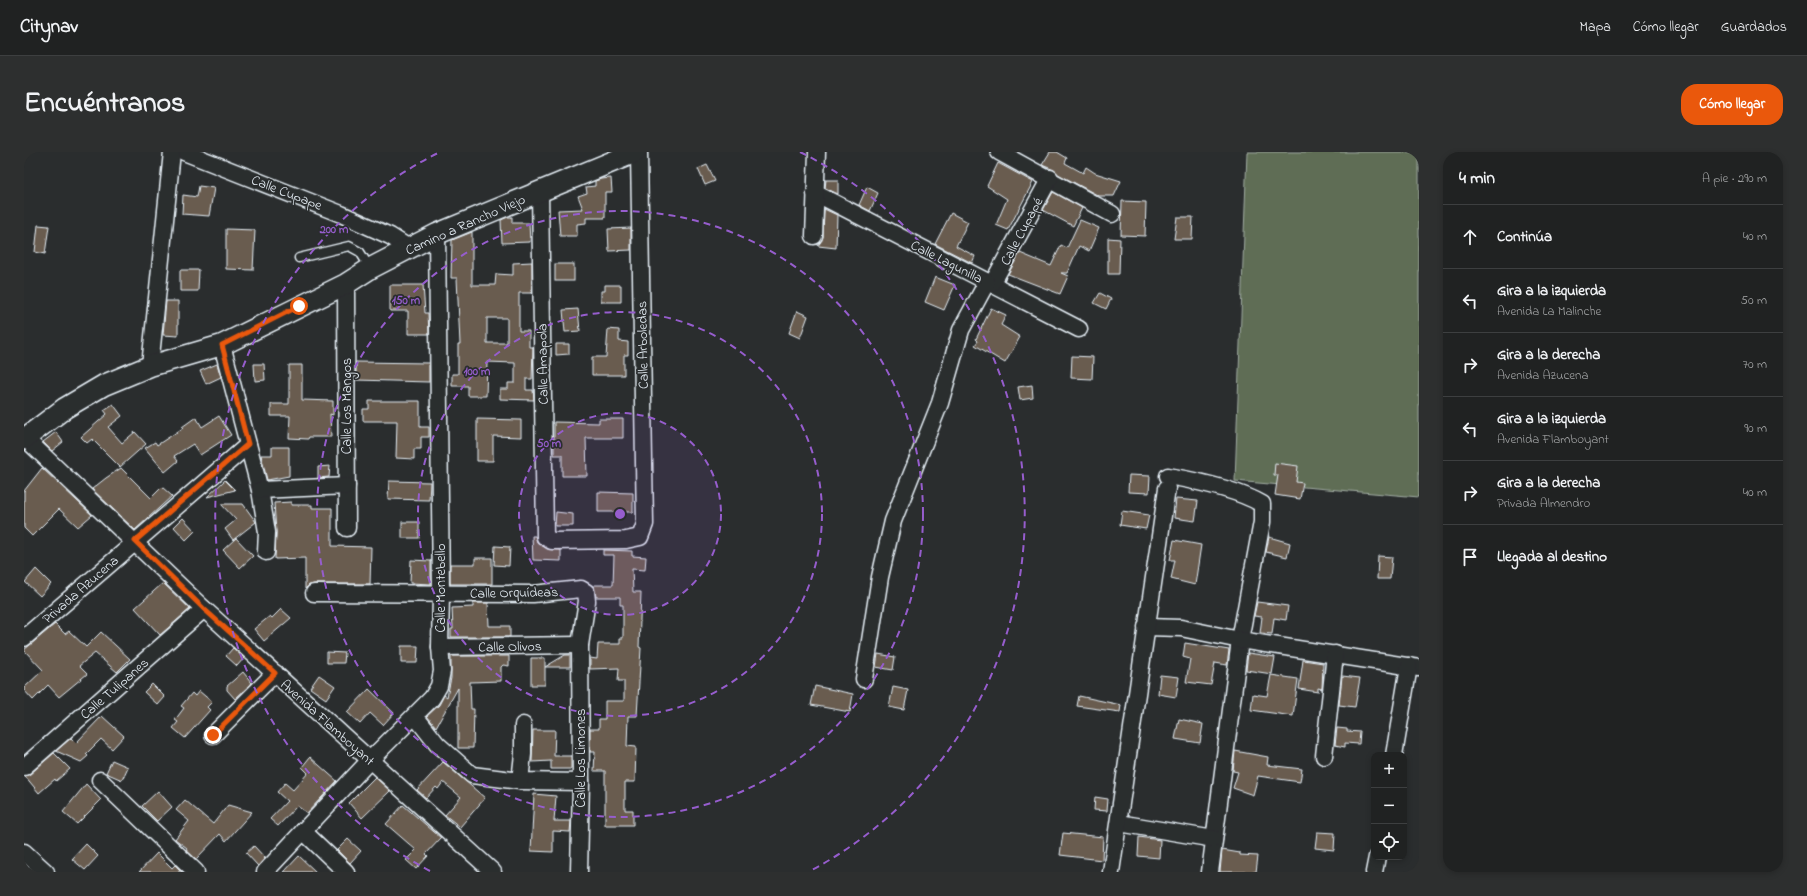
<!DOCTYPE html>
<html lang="es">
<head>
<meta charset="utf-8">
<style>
  :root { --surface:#202222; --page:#2d2f2f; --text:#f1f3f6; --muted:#a2a4a5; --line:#3d3f40; --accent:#ea580c }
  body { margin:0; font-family:"Indie Flower",sans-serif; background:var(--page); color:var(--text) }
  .controls { position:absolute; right:12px; bottom:12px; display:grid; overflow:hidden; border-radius:8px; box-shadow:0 2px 6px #0003 }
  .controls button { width:36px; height:36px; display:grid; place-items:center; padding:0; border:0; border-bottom:1px solid var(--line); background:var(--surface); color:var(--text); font:20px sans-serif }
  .stop { position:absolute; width:12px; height:12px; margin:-9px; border:3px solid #ea580c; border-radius:50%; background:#fff }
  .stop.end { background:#ea580c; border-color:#fff; box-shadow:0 1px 4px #0008 }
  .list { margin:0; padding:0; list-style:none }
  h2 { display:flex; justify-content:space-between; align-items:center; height:52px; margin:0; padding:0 16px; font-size:17px }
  h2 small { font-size:13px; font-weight:400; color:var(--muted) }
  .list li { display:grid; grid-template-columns:26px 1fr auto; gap:12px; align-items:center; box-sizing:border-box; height:64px; padding:0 16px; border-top:1px solid var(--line) }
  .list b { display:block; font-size:15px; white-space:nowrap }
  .list p { margin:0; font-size:13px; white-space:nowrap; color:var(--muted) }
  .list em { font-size:13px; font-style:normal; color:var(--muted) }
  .icon { flex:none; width:22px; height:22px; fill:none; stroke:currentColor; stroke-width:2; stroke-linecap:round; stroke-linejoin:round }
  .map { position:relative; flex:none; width:1395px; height:720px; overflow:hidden; border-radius:16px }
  header { display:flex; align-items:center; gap:24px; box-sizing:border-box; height:56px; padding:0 20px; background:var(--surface); border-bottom:1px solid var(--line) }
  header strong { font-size:19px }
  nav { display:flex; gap:22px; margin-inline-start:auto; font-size:14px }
  .intro { display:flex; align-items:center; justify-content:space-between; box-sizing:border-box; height:96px; padding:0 24px }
  h1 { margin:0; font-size:28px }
  .button { padding:10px 18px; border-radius:16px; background:var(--accent); color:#fff; font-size:14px; font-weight:700 }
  main { display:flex; gap:24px; padding:0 24px }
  aside { flex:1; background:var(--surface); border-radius:16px; box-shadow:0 2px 6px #0003 }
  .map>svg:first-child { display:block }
  .green { fill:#5f6d55; stroke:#a4afa6 }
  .building { fill:#695c50; stroke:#e8f1f8; fill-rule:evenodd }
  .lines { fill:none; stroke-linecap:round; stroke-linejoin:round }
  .service-casing { stroke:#e8f1f8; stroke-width:11 }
  .minor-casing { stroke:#e8f1f8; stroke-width:19 }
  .tertiary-casing { stroke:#e8f1f8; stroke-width:23 }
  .service { stroke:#2a2d2e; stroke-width:8 }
  .minor { stroke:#2a2d2e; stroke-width:16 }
  .tertiary { stroke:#2a2d2e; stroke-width:20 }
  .route { stroke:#ea580c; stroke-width:5 }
  .ring { fill:none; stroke:#965dcd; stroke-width:2; stroke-dasharray:7 5 }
  .labels { text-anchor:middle; stroke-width:3.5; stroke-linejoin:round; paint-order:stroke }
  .street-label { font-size:14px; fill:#e8f1f8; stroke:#2a2d2e }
  .centre { fill:#965dcd; stroke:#2a2d2e; stroke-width:2 }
  .ring-label { font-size:12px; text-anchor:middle; font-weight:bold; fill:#965dcd; stroke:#2a2d2e; stroke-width:3.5; stroke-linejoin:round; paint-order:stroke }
</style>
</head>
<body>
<header>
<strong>Citynav</strong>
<nav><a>Mapa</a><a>Cómo llegar</a><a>Guardados</a></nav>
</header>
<div class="intro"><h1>Encuéntranos</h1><a class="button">Cómo llegar</a></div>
<main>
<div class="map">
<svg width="1395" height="720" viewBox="0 0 1395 720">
  <rect width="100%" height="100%" fill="#2a2d2e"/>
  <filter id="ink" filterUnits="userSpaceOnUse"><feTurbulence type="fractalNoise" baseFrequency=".025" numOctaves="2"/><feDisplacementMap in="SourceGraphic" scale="8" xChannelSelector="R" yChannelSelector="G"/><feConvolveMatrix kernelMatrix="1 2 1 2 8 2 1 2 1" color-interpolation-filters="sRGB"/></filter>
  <g filter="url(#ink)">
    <path class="green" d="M1223 0H1395V345L1211 329Z"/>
    <g class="building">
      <path d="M1026 0H1033L1043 6 1041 11 1059 21 1062 15 1071 21 1097 29 1090 44H1075L1034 22 1030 18 1018 13Z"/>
      <path d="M974 11 1009 30 984 78 972 73 983 47 963 34Z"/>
      <path d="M683 13 691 29 681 33 674 17Z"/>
      <path d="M587 26 588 40H581V66H562V71L553 72V84H536L534 58 559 57 554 44 563 41 562 35 571 34V29L577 27Z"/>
      <path d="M802 28H814V42L801 36Z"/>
      <path d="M175 34 190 36 185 64 158 62 159 43 173 45Z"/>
      <path d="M843 35 854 41 846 59 835 53Z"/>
      <path d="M1029 40 1058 56 1049 74 1019 58Z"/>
      <path d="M1098 49 1122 50 1121 84 1097 83Z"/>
      <path d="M800 57 813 63 812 96 794 94 799 85Z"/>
      <path d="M927 61 944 70 932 94 951 104 948 111 911 92Z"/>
      <path d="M484 65H488V71H505L506 90 478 91 477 68Z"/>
      <path d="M1153 65H1169L1168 87H1150Z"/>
      <path d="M1056 68 1075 76 1065 99 1055 94 1043 121H1037L1044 124 1036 142 984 122 996 101 1027 114 1037 93 1043 96Z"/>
      <path d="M14 73 25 74 21 102 11 100Z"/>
      <path d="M607 76V98L585 99 584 77Z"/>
      <path d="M202 77 231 78 229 118 202 117Z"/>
      <path d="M448 80V133H471L472 122 489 123V111L508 110V141H495V179H505V195H509L508 227H502V238H509L510 248 476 247V237H484V231H491V211L463 210 462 244H444V234H428V222H434V192H436L433 126H427L428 88ZM463 166H483V191H463Z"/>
      <path d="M1084 86 1096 87 1095 122H1084Z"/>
      <rect x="531" y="112" width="19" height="17"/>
      <path d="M156 118H175L174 139H156Z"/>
      <path d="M911 125 931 133 920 158 901 150Z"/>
      <path d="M366 133H399L401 161H404L405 182H384V159H366Z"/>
      <path d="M581 133H597V150H577V139H581Z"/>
      <path d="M1076 141 1087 147 1082 157 1070 151Z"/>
      <path d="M142 149H154V184L139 183Z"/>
      <path d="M967 156 982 163 977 173 996 185 981 211 951 193 954 189 952 187Z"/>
      <path d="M554 157 556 179 541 180 539 158Z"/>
      <path d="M773 159 784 164 776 186 765 181Z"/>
      <path d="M584 177 595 178V189L604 190V203H600V223H568V205H582Z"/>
      <path d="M532 192H545V202L532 203Z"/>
      <path d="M1048 204 1069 205 1068 227 1047 226Z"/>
      <path d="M332 210 405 211V230L332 228Z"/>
      <path d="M193 212 197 225 182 232 176 219Z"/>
      <path d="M230 212H240L241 228 231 229Z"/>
      <path d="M265 213H278V248L309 249V263L306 262 307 285H285L284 287 265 286 266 264H247V252H265Z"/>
      <path d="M1008 233 1009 246 996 248 994 235Z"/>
      <path d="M345 249H396V275H405V285H397V297H390V307L372 306 373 269H339V257H345Z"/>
      <path d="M89 252 98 264 84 275 98 291 111 280 122 292 96 315 68 287 63 291 57 285 83 262 80 258Z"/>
      <path d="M195 264 207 283 176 303 169 292 150 304 154 309 141 320 121 296 131 290 133 293 159 276 158 275 172 265 178 275Z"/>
      <path d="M453 267 497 268V285L469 284V309H453Z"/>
      <path d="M575 267H599V286H562L563 324H538V303H530V270L575 271Z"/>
      <path d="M32 280 39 290 28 299 19 290Z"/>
      <path d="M248 295H265V324L243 328 237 303H248Z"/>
      <path d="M1251 311 1274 314 1272 330 1279 331 1276 347 1251 343 1254 323H1250Z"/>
      <path d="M306 314 305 325 294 326V315Z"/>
      <path d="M18 316 68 363 54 375 35 357 8 384 0 376V339Z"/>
      <path d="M97 316 127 346 138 335 148 344 111 378 68 337 82 326Z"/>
      <path d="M1105 323 1126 324 1125 341 1104 340Z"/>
      <path d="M201 328 211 338 183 345Z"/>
      <path d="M365 329 406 330 405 348 364 347Z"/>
      <path d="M574 340 609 341V360H574Z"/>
      <path d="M1152 347 1174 349 1171 369 1150 366Z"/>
      <path d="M267 350V353H288V356H308V394L347 395 346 432H290L285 433 281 437V406L251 407 252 380 250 351Z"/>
      <path d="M197 352H219L232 370 209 388 201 377 212 368Z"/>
      <path d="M1098 359 1125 363 1122 377 1096 373Z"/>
      <path d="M532 360 549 362V374H531Z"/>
      <path d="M159 366 171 379 162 388 150 375Z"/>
      <rect x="378" y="370" width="17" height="16"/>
      <path d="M508 384H511L513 390 523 397 537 398V409L509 408Z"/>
      <path d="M1245 385 1266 391 1263 405 1242 400Z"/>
      <path d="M212 386 229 404 216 416 199 398Z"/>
      <path d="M1150 388 1177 393 1171 433 1147 427 1151 408H1146Z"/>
      <path d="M471 394 486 395 485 414 470 413Z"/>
      <path d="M579 398 608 399V404L622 405 621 418 608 417 609 440H617L615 495 617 496 613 564H604L603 594 612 595 611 630H601V658H609V673H581V619H570L571 600H566V577H575V567H581V549H600V529H594L595 516 566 517V506L573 507 574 492H596V486H599V453H596V445H572L570 433H589L590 403H579Z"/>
      <path d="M1354 404 1368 405 1366 427H1353Z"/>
      <path d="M451 406H468V432H426V412H451Z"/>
      <path d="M387 408 407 409V432L386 431Z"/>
      <path d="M12 417 27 432 16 444 1 430Z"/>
      <path d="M139 431 166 457 136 483 111 456Z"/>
      <path d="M1233 450 1264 454 1262 468 1250 466 1248 482 1236 481 1238 465 1230 464Z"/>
      <path d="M449 451H464L465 474H486V485H427V477H429L428 456 449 455Z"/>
      <path d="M257 457 267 466 240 489 230 477 246 464 248 466Z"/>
      <path d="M31 472 41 482 45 479 62 495 77 480 106 507 93 520 71 501 55 514 63 522 35 545 24 533 9 548 0 538V536L19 518 0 498Z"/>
      <path d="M1161 491 1205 498 1203 513 1191 511 1187 533 1162 530 1166 507 1159 505Z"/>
      <path d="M377 494H394L393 511H377Z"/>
      <path d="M209 496 220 506 213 514 202 504Z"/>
      <path d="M303 500 321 501 320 511H303Z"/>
      <path d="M1224 501 1251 505 1248 522 1222 518Z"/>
      <path d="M854 502 871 505 869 518 852 515Z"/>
      <path d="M541 503H546V515H521V533H507V506H521V515Z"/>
      <path d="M427 504H485V514L479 513 477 515V529L446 530 447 557H450L449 596H434V536L412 575 403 564 415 553 420 543 423 545 427 526Z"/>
      <path d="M1279 508 1299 511 1298 537 1294 536V540L1275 537Z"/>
      <path d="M219 520 228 531 211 547 203 538V534Z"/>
      <path d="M295 523 311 534 302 547 286 536Z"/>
      <path d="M1136 523 1155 525 1152 545 1134 542Z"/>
      <path d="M1247 523 1274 527 1269 564 1227 558 1229 542 1243 544Z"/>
      <path d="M1318 524 1336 526 1331 555 1315 553Z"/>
      <path d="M128 532 141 545 134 553 120 540Z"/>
      <path d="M791 534 829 542 826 560 787 553Z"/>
      <path d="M869 535 884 538 880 558 865 555Z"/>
      <path d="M345 537 370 561 359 573 346 561 336 572 323 560Z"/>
      <path d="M175 539 188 550 183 555 186 558 161 586 149 576 154 570 151 568 160 556 157 554 168 541 171 544Z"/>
      <path d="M1055 544 1097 553 1096 560 1053 554Z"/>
      <path d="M78 564 100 584 88 597 77 587 62 602 64 604 57 610 32 599 47 586 52 591Z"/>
      <path d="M1155 567 1179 572 1176 591 1151 587Z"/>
      <path d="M1313 576 1323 577V579L1336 580 1335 592 1321 591V595L1311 593Z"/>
      <path d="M509 578H531L530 604H547V617H527V609L508 610Z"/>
      <path d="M1211 599 1244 605 1243 613 1278 617 1276 630 1234 624 1229 643 1209 636 1214 620 1209 619Z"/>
      <path d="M30 601 46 617 32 629 31 627 15 641 1 624 6 622Z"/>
      <path d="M286 605 313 629 283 661 273 654 254 674 246 667 263 649 253 640 261 631 269 638 284 621 278 615Z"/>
      <path d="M88 608 104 615 98 628 82 621Z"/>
      <path d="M419 610 461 646 436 675 421 663 437 645 419 630 414 637 412 635 402 646 393 638Z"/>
      <path d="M351 625 366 639 338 666 325 651Z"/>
      <path d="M62 632 77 648 53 672 39 660Z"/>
      <path d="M134 639 148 655 133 669 118 654Z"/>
      <path d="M510 642 532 644 530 669H547L546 680 529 679V700L507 699Z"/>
      <path d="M1071 645 1084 647 1083 659 1070 658Z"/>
      <path d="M161 648 189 672 204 653 228 660 202 689 196 682 172 707 162 698 163 696 151 687 165 669 152 658Z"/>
      <path d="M379 653 417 686 402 702 404 704 392 717 382 708 392 698 362 672Z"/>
      <path d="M1293 680 1311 681 1310 698 1291 696Z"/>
      <path d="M1039 681 1079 685 1078 708 1036 703Z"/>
      <path d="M1115 685 1136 688 1135 706 1114 704Z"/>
      <path d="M324 687 337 699 326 711 313 698Z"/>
      <path d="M62 692 74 704 61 718 48 707Z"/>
      <path d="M230 694 241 706 234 714 222 701Z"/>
      <path d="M1198 698 1216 701V703L1234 704 1232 720H1196Z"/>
      <path d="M133 701 148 716 151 713 158 720H115Z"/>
      <path d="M275 704 292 720H260Z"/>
    </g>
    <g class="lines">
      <g class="service-casing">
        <path id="service" d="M275 106 325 94 336 100 346 116"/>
      </g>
      <g class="minor-casing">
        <g id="minor">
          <path d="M160 0 317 62 366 84 385 96"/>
          <path d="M975 0 1088 62"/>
          <path d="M516 39 521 385 528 389 602 388 616 385 621 372 615 0"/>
          <path d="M791 41 1055 177"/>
          <path d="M790 84 793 0"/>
          <path d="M322 132 323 376"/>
          <path d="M968 132 1026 26"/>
          <path d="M198 193 236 338 243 380 242 400"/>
          <path d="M126 214 148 0"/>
          <path d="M1 286 180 457 469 720"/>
          <path d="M1144 324C1173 329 1214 338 1238 352V370L1216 488 1186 720"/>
          <path d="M236 338 323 334"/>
          <path d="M290 441 509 442 557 437 562 440 563 449 556 493 557 630 555 720"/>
          <path d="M1122 475 1157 476 1216 488 1395 516"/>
          <path d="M0 486 224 293"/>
          <path d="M416 495 556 493"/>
          <path d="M840 527 856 425 869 369 916 251 937 178 963 130"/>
          <path d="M391 564 413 592 448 623 496 629 557 630"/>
          <path d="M189 583 251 521"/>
          <path d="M1370 603 1385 514"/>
          <path d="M1300 604 1311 502"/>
          <path d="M0 615 180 457"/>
          <path d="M76 628 172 720"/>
          <path d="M496 629 499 602V573"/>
          <path d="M1095 671 1190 687"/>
          <path d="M279 679 322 720"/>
          <path d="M0 700 22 720"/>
          <path d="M241 720 346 608 408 546 415 534 418 519 416 495 417 440 413 82"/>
          <path d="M1087 720 1143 336"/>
          <path d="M1350 720 1353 705"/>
        </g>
      </g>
      <g class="tertiary-casing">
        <path id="tertiary" d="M0 287 41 256 80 233 126 214 198 193 322 132 347 116 413 82 612 0"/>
      </g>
      <use href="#service" class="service"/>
      <use href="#minor" class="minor"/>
      <use href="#tertiary" class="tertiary"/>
    </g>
  </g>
  <g class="lines" filter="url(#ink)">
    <path class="route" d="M189 583 251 521 180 457 111 389 224 292 198 193 275 154"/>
  </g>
  <circle cx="596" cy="362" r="101" fill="#965dcd" fill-opacity=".12"/>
  <g class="ring">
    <circle cx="596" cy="362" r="101"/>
    <circle cx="596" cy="362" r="202"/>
    <circle cx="596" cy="362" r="303"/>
    <path d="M406 719A404 404 0 0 1 416 0M776 0A404 404 0 0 1 786 719"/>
  </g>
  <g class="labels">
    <g class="street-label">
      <text transform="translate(263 40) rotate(21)" y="5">Calle Cupape</text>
      <text transform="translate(441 72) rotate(-24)" y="5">Camino a Rancho Viejo</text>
      <text transform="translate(997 79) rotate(-62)" y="5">Calle Cupapé</text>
      <text transform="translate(923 109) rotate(27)" y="5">Calle Lagunilla</text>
      <text transform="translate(618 193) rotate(-91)" y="5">Calle Arboledas</text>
      <text transform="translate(518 212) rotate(-91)" y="5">Calle Amapola</text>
      <text transform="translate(322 254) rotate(-90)" y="5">Calle Los Mangos</text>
      <text transform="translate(416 436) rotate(-90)" y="5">Calle Montebello</text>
      <text transform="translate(56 437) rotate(-41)" y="5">Privada Azucena</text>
      <text transform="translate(490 440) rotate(-1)" y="5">Calle Orquídeas</text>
      <text transform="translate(486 494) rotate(-1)" y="5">Calle Olivos</text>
      <text transform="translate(90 536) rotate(-41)" y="5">Calle Tulipanes</text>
      <text transform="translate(304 570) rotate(42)" y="5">Avenida Flamboyant</text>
      <text transform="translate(556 606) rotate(-90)" y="5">Calle Los Limones</text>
    </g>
  </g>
  <circle cx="596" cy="362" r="6" class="centre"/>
  <g class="ring-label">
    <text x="310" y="81">200 m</text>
    <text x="382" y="152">150 m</text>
    <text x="453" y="223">100 m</text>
    <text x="525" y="295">50 m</text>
  </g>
</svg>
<div class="controls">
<button>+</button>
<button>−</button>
<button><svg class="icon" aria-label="locate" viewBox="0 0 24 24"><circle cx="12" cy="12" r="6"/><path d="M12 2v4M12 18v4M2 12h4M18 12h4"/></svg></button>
</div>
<div class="stop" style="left:275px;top:154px"></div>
<div class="stop end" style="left:189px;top:583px"></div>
</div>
<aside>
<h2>4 min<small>A pie · 290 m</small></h2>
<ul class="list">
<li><svg class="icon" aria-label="ahead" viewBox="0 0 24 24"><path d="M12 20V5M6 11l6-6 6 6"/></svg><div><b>Continúa</b></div><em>40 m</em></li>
<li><svg class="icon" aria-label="left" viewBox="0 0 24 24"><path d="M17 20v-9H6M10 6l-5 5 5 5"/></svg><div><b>Gira a la izquierda</b><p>Avenida La Malinche</p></div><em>50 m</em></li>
<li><svg class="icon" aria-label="right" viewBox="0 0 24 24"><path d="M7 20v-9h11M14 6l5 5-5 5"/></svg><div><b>Gira a la derecha</b><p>Avenida Azucena</p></div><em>70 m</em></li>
<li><svg class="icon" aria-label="left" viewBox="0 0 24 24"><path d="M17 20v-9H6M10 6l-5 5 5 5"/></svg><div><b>Gira a la izquierda</b><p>Avenida Flamboyant</p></div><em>90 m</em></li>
<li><svg class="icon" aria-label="right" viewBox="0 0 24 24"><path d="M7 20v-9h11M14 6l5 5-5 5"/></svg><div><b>Gira a la derecha</b><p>Privada Almendro</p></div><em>40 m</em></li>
<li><svg class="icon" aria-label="arrive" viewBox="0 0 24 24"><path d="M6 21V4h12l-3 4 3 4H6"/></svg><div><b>Llegada al destino</b></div></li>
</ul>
</aside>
</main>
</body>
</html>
